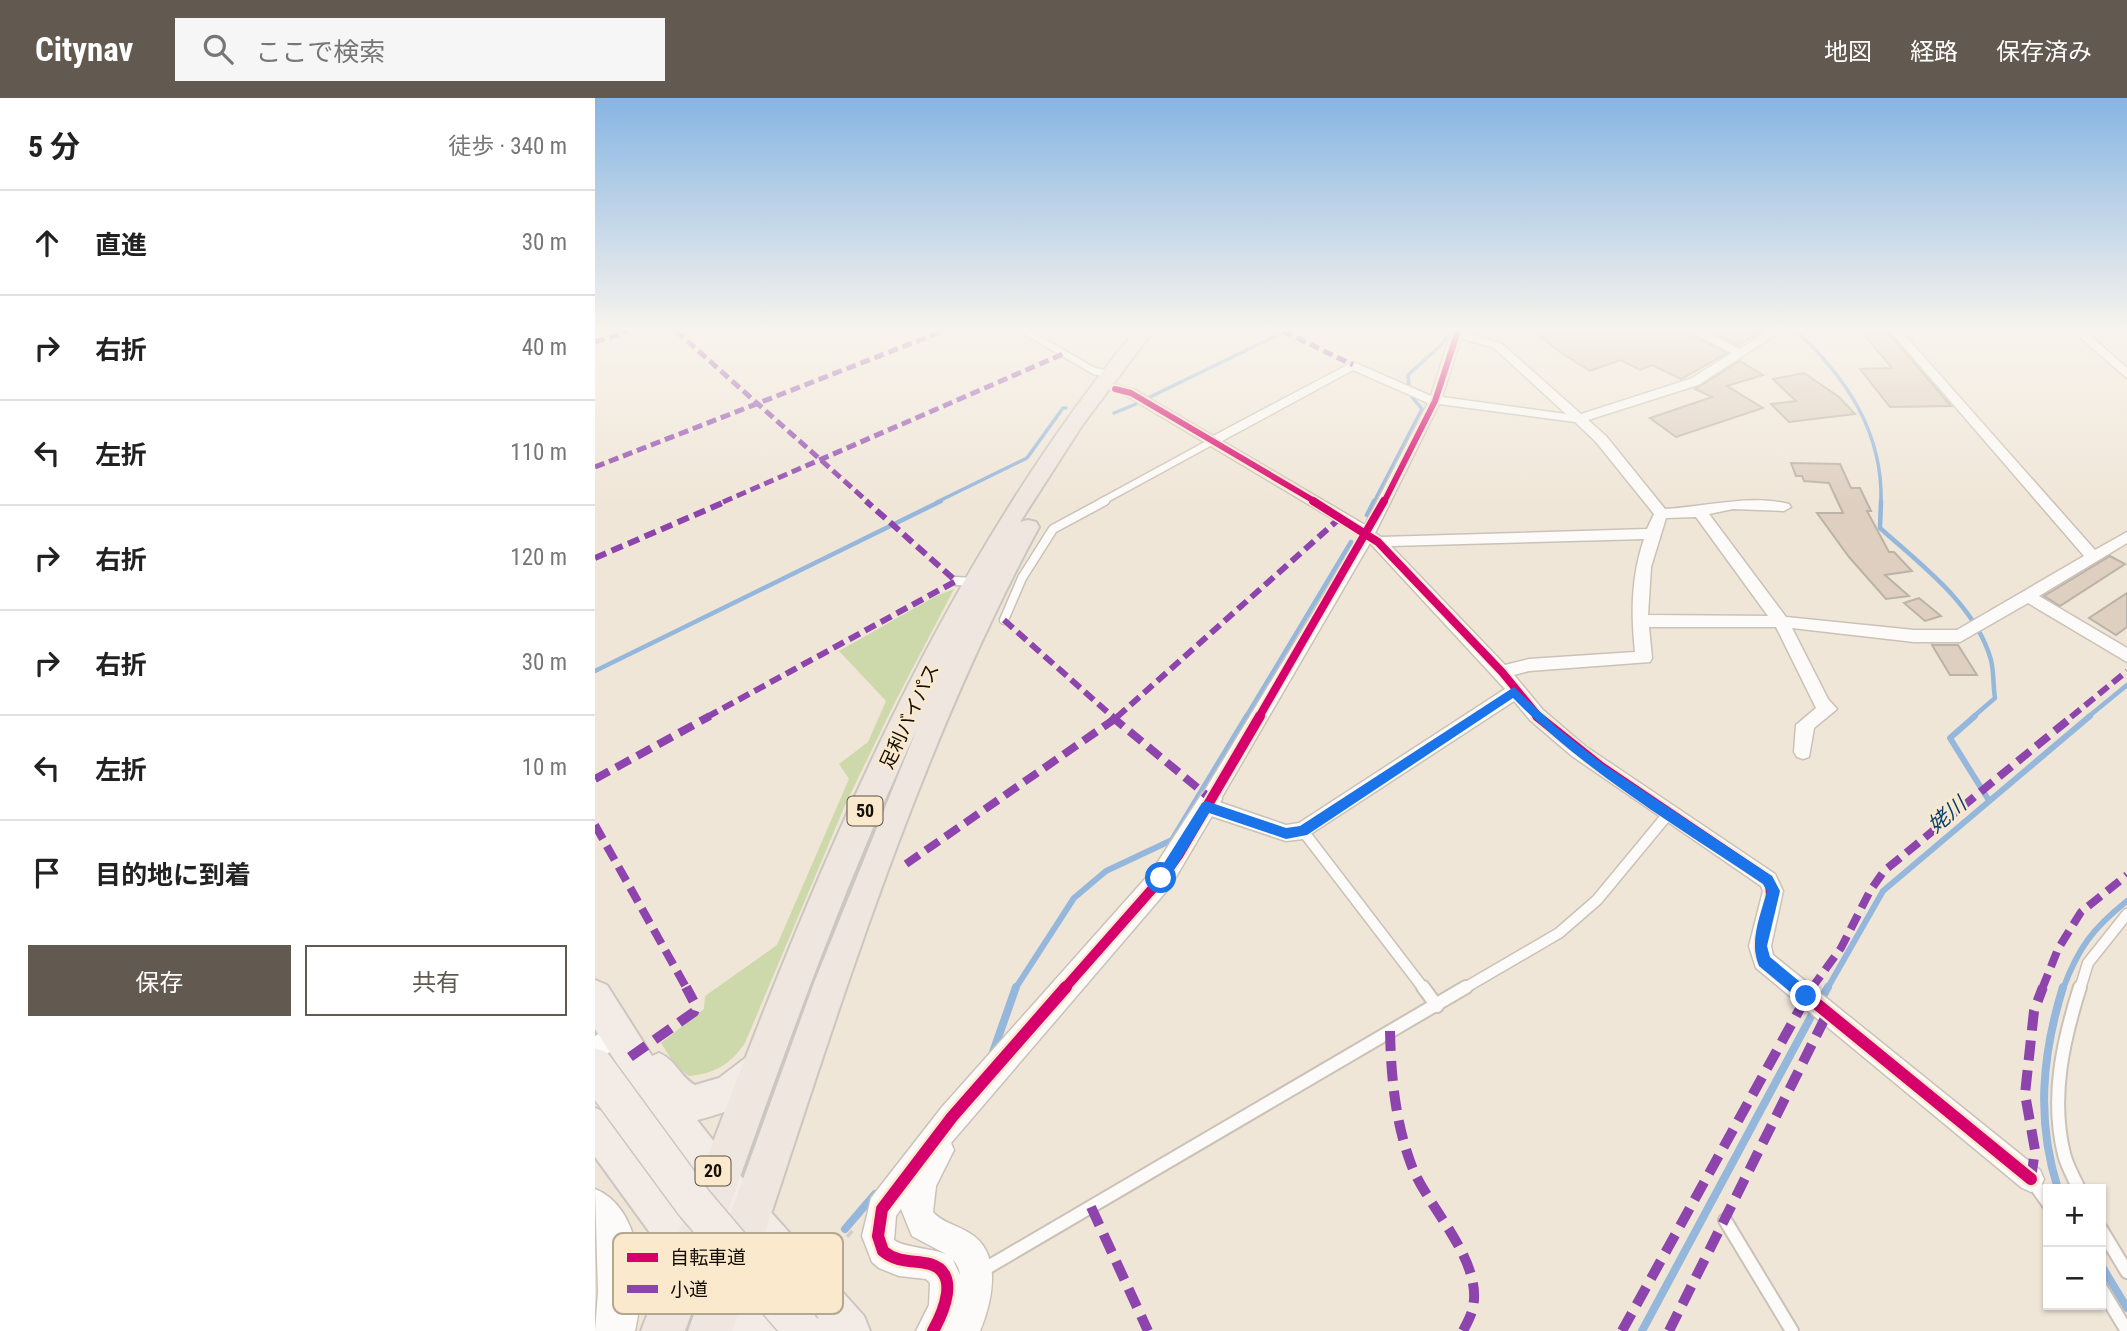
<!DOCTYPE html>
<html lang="ja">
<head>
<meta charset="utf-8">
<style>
  :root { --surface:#fff; --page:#f6f6f6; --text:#222; --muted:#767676; --line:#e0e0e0; --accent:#625a50 }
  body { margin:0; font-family:"Roboto Condensed","Noto Sans JP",sans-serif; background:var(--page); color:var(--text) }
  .controls { position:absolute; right:21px; bottom:21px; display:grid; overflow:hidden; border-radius:0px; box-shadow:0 2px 5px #0004 }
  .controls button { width:63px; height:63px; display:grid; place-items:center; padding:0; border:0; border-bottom:2px solid var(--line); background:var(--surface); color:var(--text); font:35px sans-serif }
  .stop { position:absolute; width:21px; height:21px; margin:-16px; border:5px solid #1a73e8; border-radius:50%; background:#fff }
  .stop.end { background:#1a73e8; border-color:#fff; box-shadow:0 2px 7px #0008 }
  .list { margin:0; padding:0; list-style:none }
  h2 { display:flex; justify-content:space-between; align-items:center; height:91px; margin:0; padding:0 28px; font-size:30px }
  h2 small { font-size:23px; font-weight:400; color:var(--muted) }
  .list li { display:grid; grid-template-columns:46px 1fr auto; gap:21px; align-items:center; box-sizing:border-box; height:105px; padding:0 28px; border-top:2px solid var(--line) }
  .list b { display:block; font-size:26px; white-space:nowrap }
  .list em { font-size:23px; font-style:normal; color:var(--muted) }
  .actions { display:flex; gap:14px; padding:21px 28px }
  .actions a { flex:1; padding:16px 0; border:2px solid var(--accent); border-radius:0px; text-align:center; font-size:24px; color:var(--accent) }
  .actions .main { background:var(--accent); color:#fff }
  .icon { flex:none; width:38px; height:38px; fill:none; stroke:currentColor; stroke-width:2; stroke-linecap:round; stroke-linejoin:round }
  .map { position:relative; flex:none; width:1532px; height:1233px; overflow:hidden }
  header { display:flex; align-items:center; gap:42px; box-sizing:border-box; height:98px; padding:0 35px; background:var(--accent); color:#fff }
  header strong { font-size:33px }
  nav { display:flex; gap:38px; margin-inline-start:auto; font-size:24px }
  .search { width:490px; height:63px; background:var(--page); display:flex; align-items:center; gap:18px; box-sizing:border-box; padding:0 24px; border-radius:0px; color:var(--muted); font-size:26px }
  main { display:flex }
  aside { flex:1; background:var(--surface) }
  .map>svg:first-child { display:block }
  .green { fill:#cdd8ab }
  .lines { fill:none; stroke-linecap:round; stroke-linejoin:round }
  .stream-far3 { stroke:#95b7dc; stroke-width:3.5 }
  .stream-far2 { stroke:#95b7dc; stroke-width:4.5 }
  .stream-far1 { stroke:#95b7dc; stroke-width:6 }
  .stream { stroke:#95b7dc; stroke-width:8 }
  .building { fill:#decfc0; stroke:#bcb3a8; stroke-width:2 }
  .service-far3-casing { stroke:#cac2b7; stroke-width:9 }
  .service-far2-casing { stroke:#cac2b7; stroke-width:11 }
  .service-far1-casing { stroke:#cac2b7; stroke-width:13 }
  .service-casing { stroke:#cac2b7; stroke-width:16 }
  .minor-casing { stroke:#cac2b7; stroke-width:3 }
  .tertiary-casing { stroke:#cac2b7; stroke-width:3 }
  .primary-casing { stroke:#cbc6bf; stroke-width:4 }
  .trunk-casing { stroke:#cbc6bf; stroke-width:4 }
  .path { stroke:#d1ceca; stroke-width:3.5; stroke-dasharray:8 8; stroke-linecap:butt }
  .service-far3 { stroke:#fdfbf9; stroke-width:6 }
  .service-far2 { stroke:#fdfbf9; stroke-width:8 }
  .service-far1 { stroke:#fdfbf9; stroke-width:10 }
  .service { stroke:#fdfbf9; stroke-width:12 }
  .minor { fill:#fdfbf9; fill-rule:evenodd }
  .tertiary { fill:#fdfbf9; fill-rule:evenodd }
  .primary { fill:#f3ebe6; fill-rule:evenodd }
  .trunk { fill:#f0e6e0; fill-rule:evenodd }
  .primary-bridge-casing { stroke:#cbc6bf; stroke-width:41; stroke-linecap:butt }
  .primary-bridge { stroke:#f3ebe6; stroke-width:38 }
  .quiet-far3 { stroke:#8e44ad; stroke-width:5; stroke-dasharray:10 5; stroke-linecap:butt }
  .quiet-far2 { stroke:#8e44ad; stroke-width:6; stroke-dasharray:12 6; stroke-linecap:butt }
  .quiet-far1 { stroke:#8e44ad; stroke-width:8; stroke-dasharray:16 8; stroke-linecap:butt }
  .quiet { stroke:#8e44ad; stroke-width:10; stroke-dasharray:20 10; stroke-linecap:butt }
  .cycleway-far3-casing { stroke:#fae9cd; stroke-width:10 }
  .cycleway-far2-casing { stroke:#fae9cd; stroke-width:11 }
  .cycleway-far1-casing { stroke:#fae9cd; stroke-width:14 }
  .cycleway-casing { stroke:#fae9cd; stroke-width:17 }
  .cycleway-far3 { stroke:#d6006c; stroke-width:6 }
  .cycleway-far2 { stroke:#d6006c; stroke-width:8 }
  .cycleway-far1 { stroke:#d6006c; stroke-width:10 }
  .cycleway { stroke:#d6006c; stroke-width:12 }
  .route { fill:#1a73e8 }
  .labels { text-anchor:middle; stroke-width:5; stroke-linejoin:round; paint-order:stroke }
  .shield { fill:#fae9cd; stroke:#5a5042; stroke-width:2 }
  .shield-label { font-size:18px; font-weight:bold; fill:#150f06 }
  .street-label { font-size:19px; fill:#150f06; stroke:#fae9cd }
  .water-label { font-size:21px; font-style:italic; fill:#064278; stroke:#fae9cd }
  .key { fill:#fae9cd; stroke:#b5a891; stroke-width:2 }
  .key-label { font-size:19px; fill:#150f06 }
</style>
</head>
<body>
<header>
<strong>Citynav</strong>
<div class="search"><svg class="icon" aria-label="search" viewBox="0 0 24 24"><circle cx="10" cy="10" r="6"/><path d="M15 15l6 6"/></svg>ここで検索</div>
<nav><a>地図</a><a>経路</a><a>保存済み</a></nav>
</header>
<main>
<aside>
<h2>5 分<small>徒歩 · 340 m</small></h2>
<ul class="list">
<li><svg class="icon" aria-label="ahead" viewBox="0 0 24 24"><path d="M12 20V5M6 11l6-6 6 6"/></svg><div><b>直進</b></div><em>30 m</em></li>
<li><svg class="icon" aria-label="right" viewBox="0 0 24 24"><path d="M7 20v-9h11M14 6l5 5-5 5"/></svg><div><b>右折</b></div><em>40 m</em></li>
<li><svg class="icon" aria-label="left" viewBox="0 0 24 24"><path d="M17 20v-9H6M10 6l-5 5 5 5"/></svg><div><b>左折</b></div><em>110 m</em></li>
<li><svg class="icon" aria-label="right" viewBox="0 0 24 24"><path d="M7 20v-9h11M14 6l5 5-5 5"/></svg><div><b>右折</b></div><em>120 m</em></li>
<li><svg class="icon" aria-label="right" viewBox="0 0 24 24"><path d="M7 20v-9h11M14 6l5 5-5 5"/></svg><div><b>右折</b></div><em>30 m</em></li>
<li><svg class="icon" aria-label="left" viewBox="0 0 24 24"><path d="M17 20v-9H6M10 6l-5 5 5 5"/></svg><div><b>左折</b></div><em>10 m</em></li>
<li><svg class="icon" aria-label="arrive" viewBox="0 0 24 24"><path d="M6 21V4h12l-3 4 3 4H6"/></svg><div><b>目的地に到着</b></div></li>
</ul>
<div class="actions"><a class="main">保存</a><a>共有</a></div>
</aside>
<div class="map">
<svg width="1532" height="1233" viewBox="0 0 1532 1233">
  <rect width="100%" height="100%" fill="#f0e6d8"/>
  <path class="green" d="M359 491 300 604 251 705 150 945C136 966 119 976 94 978L80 967 66 945 109 911 110 898 182 847 254 681 244 666 273 644 291 603 244 553 341 498Z"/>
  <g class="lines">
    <g class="stream-far3">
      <path d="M1201 233C1251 279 1288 334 1286 404"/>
      <path d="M814 289 813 277 846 247 856 233"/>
      <path d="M555 299 691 233"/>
      <path d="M519 315 541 306"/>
      <path d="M342 404 432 360 468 310H471"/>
      <path d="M779 404 827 311 817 299"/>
    </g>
    <g class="stream-far2">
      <path d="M1286 403 1285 430C1325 466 1381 507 1396 562 1399 574 1398 588 1400 600L1378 619"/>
      <path d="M772 417 779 403"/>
      <path d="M0 573 346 403"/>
      <path d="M651 619 756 444"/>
      <path d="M1493 619 1532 587"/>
    </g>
    <g class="stream-far1">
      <path d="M1380 618 1355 640 1393 701"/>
      <path d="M420 891 479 800 511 773 577 742 652 618"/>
      <path d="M1232 891 1288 793 1495 618"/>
      <path d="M1468 891C1483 850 1498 830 1532 803"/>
    </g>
    <g class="stream">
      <path d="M1227 900 1233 889"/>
      <path d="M398 954 421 889"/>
      <path d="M1463 1091C1441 1022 1447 957 1468 889"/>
      <path d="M250 1131 280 1096"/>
      <path d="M1506 1167 1532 1210"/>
      <path d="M1047 1233 1219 913"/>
    </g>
  </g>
  <g class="building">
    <path d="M940 233H1089L1132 255 1086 281 1057 267 1045 272 1026 262 995 273 965 254Z"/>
    <path d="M1129 233H1168L1143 247 1120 236Z"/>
    <path d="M1266 233H1292L1356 308 1295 309 1265 271 1297 270Z"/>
    <path d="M1145 263 1168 277 1132 288 1168 310 1081 339 1055 320 1117 299 1100 291Z"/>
    <path d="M1209 275 1244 299 1260 316 1194 324 1176 306 1201 303 1178 281Z"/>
    <path d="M1196 365 1245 366 1256 390H1265L1276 413H1272L1294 454H1299L1317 473 1290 477 1314 498 1291 501 1254 459 1222 415H1248L1234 385 1209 383 1207 378H1201Z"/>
    <path d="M1515 458 1530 466 1465 508 1449 498Z"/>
    <path d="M1532 495V529L1521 537 1494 520Z"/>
    <path d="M1324 500 1346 518 1330 523 1309 505Z"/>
    <path d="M1337 547H1363L1382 577H1355Z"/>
  </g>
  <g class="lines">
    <g class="service-far3-casing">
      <g id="service-far3">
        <path d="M430 233 499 273 514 276"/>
        <path d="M506 404 618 343"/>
      </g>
    </g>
    <g class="service-far2-casing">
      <g id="service-far2">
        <path d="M361 483 379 484"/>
        <path d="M409 522 427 480 458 431 510 403"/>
      </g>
    </g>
    <g class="service-far1-casing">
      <g id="service-far1">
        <path d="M708 733 829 891"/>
        <path d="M868 891 964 835 1002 802 1074 715"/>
        <path d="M1485 891 1493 865 1532 816"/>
      </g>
    </g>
    <g class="service-casing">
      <g id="service">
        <path d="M828 889 842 908"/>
        <path d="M1438 1084 1453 1105"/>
        <path d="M1484 1091C1479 1080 1472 1068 1469 1056 1455 999 1468 943 1485 889"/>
        <path d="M1130 1122 1197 1233"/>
        <path d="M1506 1131 1532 1174"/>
        <path d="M388 1172 871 889"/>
        <path d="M1506 1190 1532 1233"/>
      </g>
    </g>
    <g class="minor-casing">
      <g id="minor">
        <path d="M868 233 907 246 986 316 1095 281 1137 255 1094 233H1108L1145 251 1173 233H1186L1103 287 993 322 1011 338 1070 411C1111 409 1153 396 1194 406L1196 409 1189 413 1138 411 1114 416 1191 519 1319 532H1362L1489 458 1295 233H1306L1500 452 1532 434V445L1444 498 1532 550V564L1433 505 1365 544H1319L1197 530 1233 601 1242 611 1219 630 1214 659 1208 661 1202 659 1199 654 1201 627 1221 610 1181 529H1054L1057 560 1055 564 934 573 919 577 948 612 990 648 1180 776 1188 793 1176 848 1178 857 1445 1072 1449 1081 1445 1090 1436 1094 1427 1090 1161 870 1154 848 1168 793 1166 788 977 658 935 622 919 603 708 741 691 743 604 714 601 708 604 702 765 437 532 298 514 291 520 287 540 292 618 338 758 264 836 298 856 235ZM866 240 899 250 971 316 847 299ZM758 272 833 305 770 427 627 343ZM844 306 980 324 1001 344 1059 416 1052 431 786 439 780 435ZM1101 419 1173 518 1053 517 1056 469 1071 420ZM1049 441C1036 479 1036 516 1040 554L934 561 910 567 796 448ZM775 445 910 591 704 725 691 727 624 704Z"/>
        <path d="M1478 233H1490L1532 270V280Z"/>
        <path d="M22 925 30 928 33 936 30 944 0 964V938Z"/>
        <path d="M0 1091C49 1111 50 1190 40 1233H0L3 1194Z"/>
      </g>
    </g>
    <g class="tertiary-casing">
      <path id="tertiary" d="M616 691 624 694 627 701 575 789 356 1045 359 1052 341 1088 338 1114C347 1125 363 1127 376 1136 408 1157 397 1204 385 1233H321L334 1207 335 1185 331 1181 304 1178 284 1170 277 1164 267 1138 276 1100 347 1009 557 773 608 694ZM306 1111 317 1138 351 1156C336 1150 310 1150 299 1142L301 1118ZM353 1158C361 1163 364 1169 365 1177L358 1162Z"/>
    </g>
    <g class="primary-casing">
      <g id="primary">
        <path d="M0 882 12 887 57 958 64 955C82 963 85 979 100 987L124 980 153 958 165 952 177 958 183 970C169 1002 134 1014 102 1022L164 1101 269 1218 275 1233H226L136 1128 44 1001 0 931Z"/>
        <path d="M0 1010 13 1015 110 1144 177 1218 183 1233H134L82 1172 0 1059Z"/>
      </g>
    </g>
    <g class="trunk-casing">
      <path id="trunk" d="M540 233H558L488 326 425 424 433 422 441 424 444 429C310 677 228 966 137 1233H93L219 885 322 631C231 826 163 1031 90 1233H46C178 890 303 520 540 233Z"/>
    </g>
    <path class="path" d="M231 1163 259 1131"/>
    <use href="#service-far3" class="service-far3"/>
    <use href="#service-far2" class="service-far2"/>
    <use href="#service-far1" class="service-far1"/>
    <use href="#service" class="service"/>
    <use href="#minor" class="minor"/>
    <use href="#tertiary" class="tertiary"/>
    <use href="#primary" class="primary"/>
    <use href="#trunk" class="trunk"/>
    <g class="primary-bridge-casing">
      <path id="primary-bridge" d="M0 970 99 1105 208 1233"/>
    </g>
    <use href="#primary-bridge" class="primary-bridge"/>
    <g class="quiet-far3">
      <path d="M81 233 273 404"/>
      <path d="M688 233 758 267"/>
      <path d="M0 244 33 233"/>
      <path d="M0 369 348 233"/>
      <path d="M128 404 468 256"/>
    </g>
    <g class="quiet-far2">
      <path d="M0 460 132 403"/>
      <path d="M409 522 518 619"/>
      <path d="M112 619 361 483 271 403"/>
      <path d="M522 619 746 419"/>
      <path d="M1476 619 1532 573"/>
    </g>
    <g class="quiet-far1">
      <path d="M516 618 616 701"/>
      <path d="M0 681 115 618"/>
      <path d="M0 727 92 891"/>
      <path d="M311 766 524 618"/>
      <path d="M1216 891 1246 850 1275 793 1289 773 1478 618"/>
      <path d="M1447 891 1463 851 1486 814 1532 777"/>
    </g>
    <g class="quiet">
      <path d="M795 933C796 978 800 1023 816 1066 832 1110 891 1164 877 1213 875 1220 871 1227 868 1233"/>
      <path d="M35 959 99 914 101 908 91 889"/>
      <path d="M1436 1081 1440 1052 1430 996 1439 913 1448 889"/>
      <path d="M496 1109 553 1233"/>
      <path d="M1027 1233 1217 889"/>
      <path d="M1074 1233 1233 914"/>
    </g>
    <g class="cycleway-far3-casing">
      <g id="cycleway-far3">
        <path d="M520 291 536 295 721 404"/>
        <path d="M789 404 840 303 863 233"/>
      </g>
    </g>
    <g class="cycleway-far2-casing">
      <g id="cycleway-far2">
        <path d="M718 403 783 444 907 574 944 619"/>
        <path d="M664 619 789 403"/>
      </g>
    </g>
    <g class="cycleway-far1-casing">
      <g id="cycleway-far1">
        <path d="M942 618 1006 669 1173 782C1185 808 1155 840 1169 863 1176 873 1194 883 1203 891"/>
        <path d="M469 891 566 781 584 756 665 618"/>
      </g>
    </g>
    <g class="cycleway-casing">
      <g id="cycleway">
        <path d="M1201 889 1436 1081"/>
        <path d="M338 1233C348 1215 366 1175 335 1166 318 1162 302 1165 288 1153L283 1138 287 1111 357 1019 471 889"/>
      </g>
    </g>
    <use href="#cycleway-far3" class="cycleway-far3"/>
    <use href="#cycleway-far2" class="cycleway-far2"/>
    <use href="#cycleway-far1" class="cycleway-far1"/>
    <use href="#cycleway" class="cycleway"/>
  </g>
  <linearGradient id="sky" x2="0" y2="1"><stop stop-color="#87b5e3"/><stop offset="0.57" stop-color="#f8f4ed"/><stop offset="1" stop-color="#f8f4ed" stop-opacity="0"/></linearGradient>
  <rect width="1532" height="406" fill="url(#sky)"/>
  <path class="route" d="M919 589 960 628 1008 666 1177 778 1185 793 1172 848 1175 859 1216 893 1218 898 1216 903H1206L1164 868C1154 843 1165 819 1172 793L1168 786C1082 728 991 675 918 600L712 737 691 741 614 715 571 785H562V776L607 705 611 703 691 730 705 728Z"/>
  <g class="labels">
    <g class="shield">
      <rect x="252.5" y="698.5" width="35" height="29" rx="5"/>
      <rect x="100.5" y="1058.5" width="35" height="29" rx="5"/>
    </g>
    <g class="shield-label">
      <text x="270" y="719">50</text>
      <text x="118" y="1079">20</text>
    </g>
    <g class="street-label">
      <text transform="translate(314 618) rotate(-65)" y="7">足利バイパス</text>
    </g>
    <g class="water-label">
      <text transform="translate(1352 717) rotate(-40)" y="7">姥川</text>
    </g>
  </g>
  <rect x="18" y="1135" width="230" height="81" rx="10" class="key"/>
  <rect x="32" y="1155" width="31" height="9" fill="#d6006c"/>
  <rect x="32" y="1187" width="31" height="8" fill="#8e44ad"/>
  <g class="key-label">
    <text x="75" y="1166">自転車道</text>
    <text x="75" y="1198">小道</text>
  </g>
</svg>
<div class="controls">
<button>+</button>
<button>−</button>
</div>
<div class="stop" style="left:566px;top:780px"></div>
<div class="stop end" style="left:1211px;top:898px"></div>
</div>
</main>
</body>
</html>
